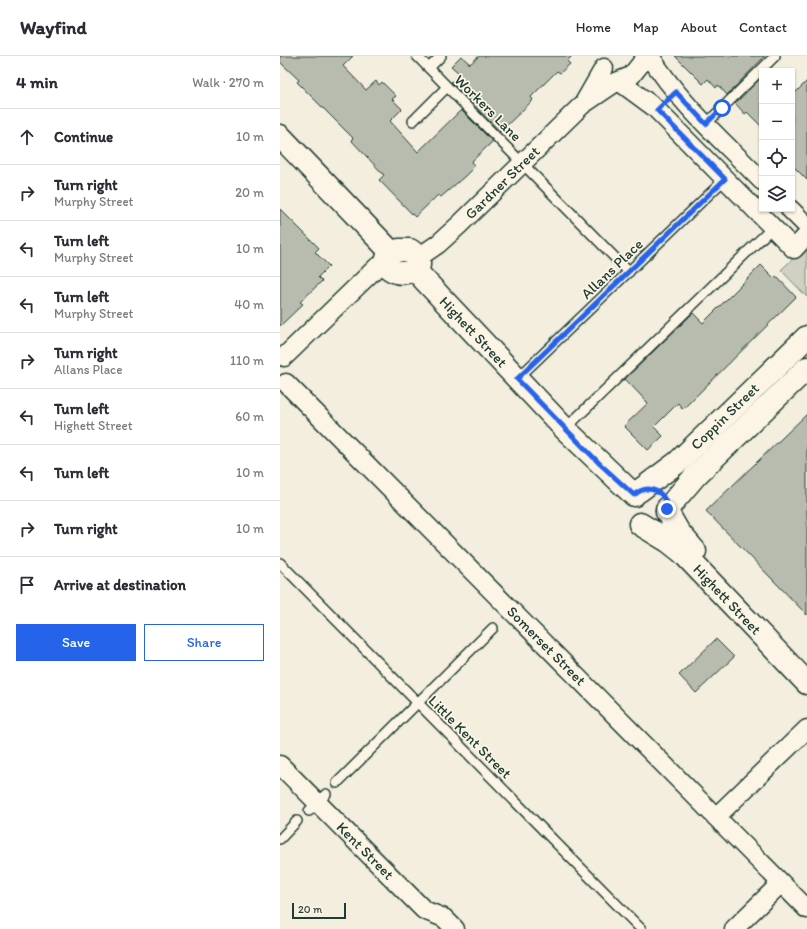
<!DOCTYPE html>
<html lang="en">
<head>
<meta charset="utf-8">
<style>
  :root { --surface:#fff; --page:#f2f2f3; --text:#2b2b33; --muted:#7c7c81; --line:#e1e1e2; --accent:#2563eb }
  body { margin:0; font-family:Itim,sans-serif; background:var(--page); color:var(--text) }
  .controls { position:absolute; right:12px; top:12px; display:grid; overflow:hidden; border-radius:0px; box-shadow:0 1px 3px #0004 }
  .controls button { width:36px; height:36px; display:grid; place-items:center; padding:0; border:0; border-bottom:1px solid var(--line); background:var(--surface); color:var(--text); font:20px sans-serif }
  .scale { position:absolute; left:12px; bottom:10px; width:54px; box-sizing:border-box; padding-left:4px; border:2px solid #1f3d34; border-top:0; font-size:11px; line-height:14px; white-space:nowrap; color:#1f3d34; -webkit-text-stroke:3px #fcf5e5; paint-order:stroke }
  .stop { position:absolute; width:12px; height:12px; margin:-9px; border:3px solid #2563eb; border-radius:50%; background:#fff }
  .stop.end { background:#2563eb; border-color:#fff; box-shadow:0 1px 4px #0008 }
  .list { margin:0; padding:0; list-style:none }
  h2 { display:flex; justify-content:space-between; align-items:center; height:52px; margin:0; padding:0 16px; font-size:17px }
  h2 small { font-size:13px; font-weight:400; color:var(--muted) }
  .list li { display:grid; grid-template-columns:26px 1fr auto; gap:12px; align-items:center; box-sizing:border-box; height:56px; padding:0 16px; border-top:1px solid var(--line) }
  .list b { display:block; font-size:15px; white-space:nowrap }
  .list p { margin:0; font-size:13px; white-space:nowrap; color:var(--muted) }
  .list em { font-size:13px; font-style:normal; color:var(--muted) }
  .actions { display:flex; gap:8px; padding:12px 16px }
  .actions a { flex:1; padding:9px 0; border:1px solid var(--accent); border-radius:0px; text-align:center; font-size:14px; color:var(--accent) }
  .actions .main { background:var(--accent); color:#fff }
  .icon { flex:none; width:22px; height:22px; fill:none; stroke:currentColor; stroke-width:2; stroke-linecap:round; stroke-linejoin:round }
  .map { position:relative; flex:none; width:527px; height:873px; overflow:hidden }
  header { display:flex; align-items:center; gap:24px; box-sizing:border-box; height:56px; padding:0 20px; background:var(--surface); border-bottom:1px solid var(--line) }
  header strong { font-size:19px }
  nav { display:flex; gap:22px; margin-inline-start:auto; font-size:14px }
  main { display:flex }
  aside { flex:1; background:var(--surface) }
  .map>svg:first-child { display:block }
  .green { fill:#d0d1c2; stroke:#78877b }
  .building { fill:#b8bcae; stroke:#1f3d34 }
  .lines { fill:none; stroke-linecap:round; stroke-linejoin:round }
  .service-casing { stroke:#1f3d34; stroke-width:12 }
  .minor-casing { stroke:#1f3d34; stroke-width:21 }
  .tertiary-casing { stroke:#1f3d34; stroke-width:25 }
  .service { stroke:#fcf5e5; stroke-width:9 }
  .minor { stroke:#fcf5e5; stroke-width:18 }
  .tertiary { stroke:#fcf5e5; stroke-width:22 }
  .route { stroke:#2563eb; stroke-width:5 }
  .labels { text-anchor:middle; stroke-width:3.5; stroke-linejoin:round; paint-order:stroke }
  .street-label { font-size:15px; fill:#1f3d34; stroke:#fcf5e5 }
</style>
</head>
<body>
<header>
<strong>Wayfind</strong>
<nav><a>Home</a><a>Map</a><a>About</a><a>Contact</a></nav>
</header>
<main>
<aside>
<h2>4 min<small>Walk · 270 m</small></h2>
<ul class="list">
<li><svg class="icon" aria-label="ahead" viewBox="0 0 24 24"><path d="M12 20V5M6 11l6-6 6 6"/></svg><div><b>Continue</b></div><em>10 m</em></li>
<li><svg class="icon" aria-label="right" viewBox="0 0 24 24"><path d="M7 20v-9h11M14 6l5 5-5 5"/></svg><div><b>Turn right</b><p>Murphy Street</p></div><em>20 m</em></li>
<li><svg class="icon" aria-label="left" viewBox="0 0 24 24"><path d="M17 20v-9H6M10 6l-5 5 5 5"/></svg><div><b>Turn left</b><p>Murphy Street</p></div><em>10 m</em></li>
<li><svg class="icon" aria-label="left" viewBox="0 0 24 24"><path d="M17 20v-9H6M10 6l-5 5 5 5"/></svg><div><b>Turn left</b><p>Murphy Street</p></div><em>40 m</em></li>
<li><svg class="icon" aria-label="right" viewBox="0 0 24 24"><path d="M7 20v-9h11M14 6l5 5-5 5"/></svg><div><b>Turn right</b><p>Allans Place</p></div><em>110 m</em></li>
<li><svg class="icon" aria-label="left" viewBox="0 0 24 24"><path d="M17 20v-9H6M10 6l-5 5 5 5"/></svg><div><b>Turn left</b><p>Highett Street</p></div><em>60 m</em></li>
<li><svg class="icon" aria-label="left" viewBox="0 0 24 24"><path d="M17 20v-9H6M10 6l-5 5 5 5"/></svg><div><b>Turn left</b></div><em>10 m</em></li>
<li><svg class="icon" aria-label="right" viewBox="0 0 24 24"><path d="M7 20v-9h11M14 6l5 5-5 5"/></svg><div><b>Turn right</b></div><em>10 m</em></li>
<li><svg class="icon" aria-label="arrive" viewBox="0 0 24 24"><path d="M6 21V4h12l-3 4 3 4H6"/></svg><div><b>Arrive at destination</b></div></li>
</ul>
<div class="actions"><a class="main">Save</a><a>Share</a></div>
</aside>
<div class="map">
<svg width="527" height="873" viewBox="0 0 527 873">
  <rect width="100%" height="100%" fill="#f3eede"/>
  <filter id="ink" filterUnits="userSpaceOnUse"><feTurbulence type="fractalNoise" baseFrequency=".025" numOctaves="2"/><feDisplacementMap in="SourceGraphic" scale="8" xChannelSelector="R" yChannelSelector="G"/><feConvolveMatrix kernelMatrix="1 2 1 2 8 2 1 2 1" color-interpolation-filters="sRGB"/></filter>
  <g filter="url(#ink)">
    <path class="green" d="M527 189V241L501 214Z"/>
    <g class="building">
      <path d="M0 0H73L63 10 86 34 96 25 99 29 102 26 116 40 112 43 122 53 110 65 138 96 181 54 212 85 211 87 191 106 195 110 185 120 161 141 158 139 135 161 99 124 104 119 71 84 73 82 17 26 19 24 0 6Z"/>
      <path d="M181 0 190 8 199 0H292L287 5 290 8 280 17 277 15 251 41 253 44 220 76 171 26 180 18 171 10Z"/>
      <path d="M395 0H485L447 39 438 29 436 32 428 23 423 28Z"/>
      <path d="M482 21V71L467 56 465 58 455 47Z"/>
      <path d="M527 25V124L512 109V40Z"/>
      <path d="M0 153 39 192 35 196 49 210 38 221 42 225 20 246 23 248 0 270Z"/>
      <path d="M481 209 494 222 496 220 516 241 403 353 398 347 374 371 383 380 368 394 344 370 368 347 345 323 413 257 423 267Z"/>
      <path d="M527 358V559L426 455Z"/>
      <path d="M436 583 454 601 416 637 399 619Z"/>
    </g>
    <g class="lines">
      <g class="service-casing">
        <g id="service">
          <path d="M137 0 349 216"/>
          <path d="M149 12 161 0"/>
          <path d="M133 65 167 31"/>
          <path d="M426 68 495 0"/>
          <path d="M237 323 445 123"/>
          <path d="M285 373 493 171"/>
          <path d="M0 507 361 873"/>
          <path d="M57 727 213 572"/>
          <path d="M29 755 46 738"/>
          <path d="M0 783 17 765"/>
        </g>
      </g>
      <g class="minor-casing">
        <g id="minor">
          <path d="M370 0C399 47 443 85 482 125"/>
          <path d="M340 26 374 51 514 193 527 179"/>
          <path d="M305 45 324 12"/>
          <path d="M510 153 527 170"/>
          <path id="s1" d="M139 201 158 188 179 169 302 49 336 26 351 20 367 0"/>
          <path d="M4 301 97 211 106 209"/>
          <path id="s2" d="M6 327 527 853"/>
          <path id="s3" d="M0 709 144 854 164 862 175 873"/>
          <path d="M436 761 527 673"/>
          <path d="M454 873 501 827"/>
        </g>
      </g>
      <g class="tertiary-casing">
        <g id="tertiary">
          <path d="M0 80 111 196"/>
          <path d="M119 194H130L139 201V209C129 219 116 220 106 209 106 199 110 196 119 194Z"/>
          <path id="s4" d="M135 214 285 373 354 439"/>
          <path id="s5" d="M359 435 398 406 527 281"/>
          <path d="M387 453 416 419 527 312"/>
          <path d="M387 456 398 475 415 495"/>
          <path id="s6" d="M360 468 388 485 402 496 527 627"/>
        </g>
      </g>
      <use href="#service" class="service"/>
      <use href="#minor" class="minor"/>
      <use href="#tertiary" class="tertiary"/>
    </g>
  </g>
  <g class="lines" filter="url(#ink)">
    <path class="route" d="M387 453C386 435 368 427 354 439L320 408 237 323 445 123 377 54 396 36 426 68 442 52"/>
  </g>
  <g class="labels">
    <g class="street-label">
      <text transform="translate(208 52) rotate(45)" y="5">Workers Lane</text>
      <text dy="5" stroke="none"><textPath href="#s1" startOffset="112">Gardner Street</textPath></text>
      <text transform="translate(332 213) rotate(-44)" y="5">Allans Place</text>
      <text dy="5" stroke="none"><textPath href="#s4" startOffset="85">Highett Street</textPath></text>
      <text dy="5" stroke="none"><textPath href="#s5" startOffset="114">Coppin Street</textPath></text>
      <text dy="5" stroke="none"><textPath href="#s6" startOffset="116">Highett Street</textPath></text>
      <text dy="5" stroke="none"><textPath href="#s2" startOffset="370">Somerset Street</textPath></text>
      <text transform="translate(190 681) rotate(45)" y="5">Little Kent Street</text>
      <text dy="5" stroke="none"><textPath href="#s3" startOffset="121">Kent Street</textPath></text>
    </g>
  </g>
</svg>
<div class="controls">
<button>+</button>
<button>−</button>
<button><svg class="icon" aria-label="locate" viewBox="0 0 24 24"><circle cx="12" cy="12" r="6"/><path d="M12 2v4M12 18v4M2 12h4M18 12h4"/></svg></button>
<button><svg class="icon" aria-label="layers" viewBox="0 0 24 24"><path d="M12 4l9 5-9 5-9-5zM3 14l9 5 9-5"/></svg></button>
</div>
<div class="scale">20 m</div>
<div class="stop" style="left:442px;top:52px"></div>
<div class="stop end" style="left:387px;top:453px"></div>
</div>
</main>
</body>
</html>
